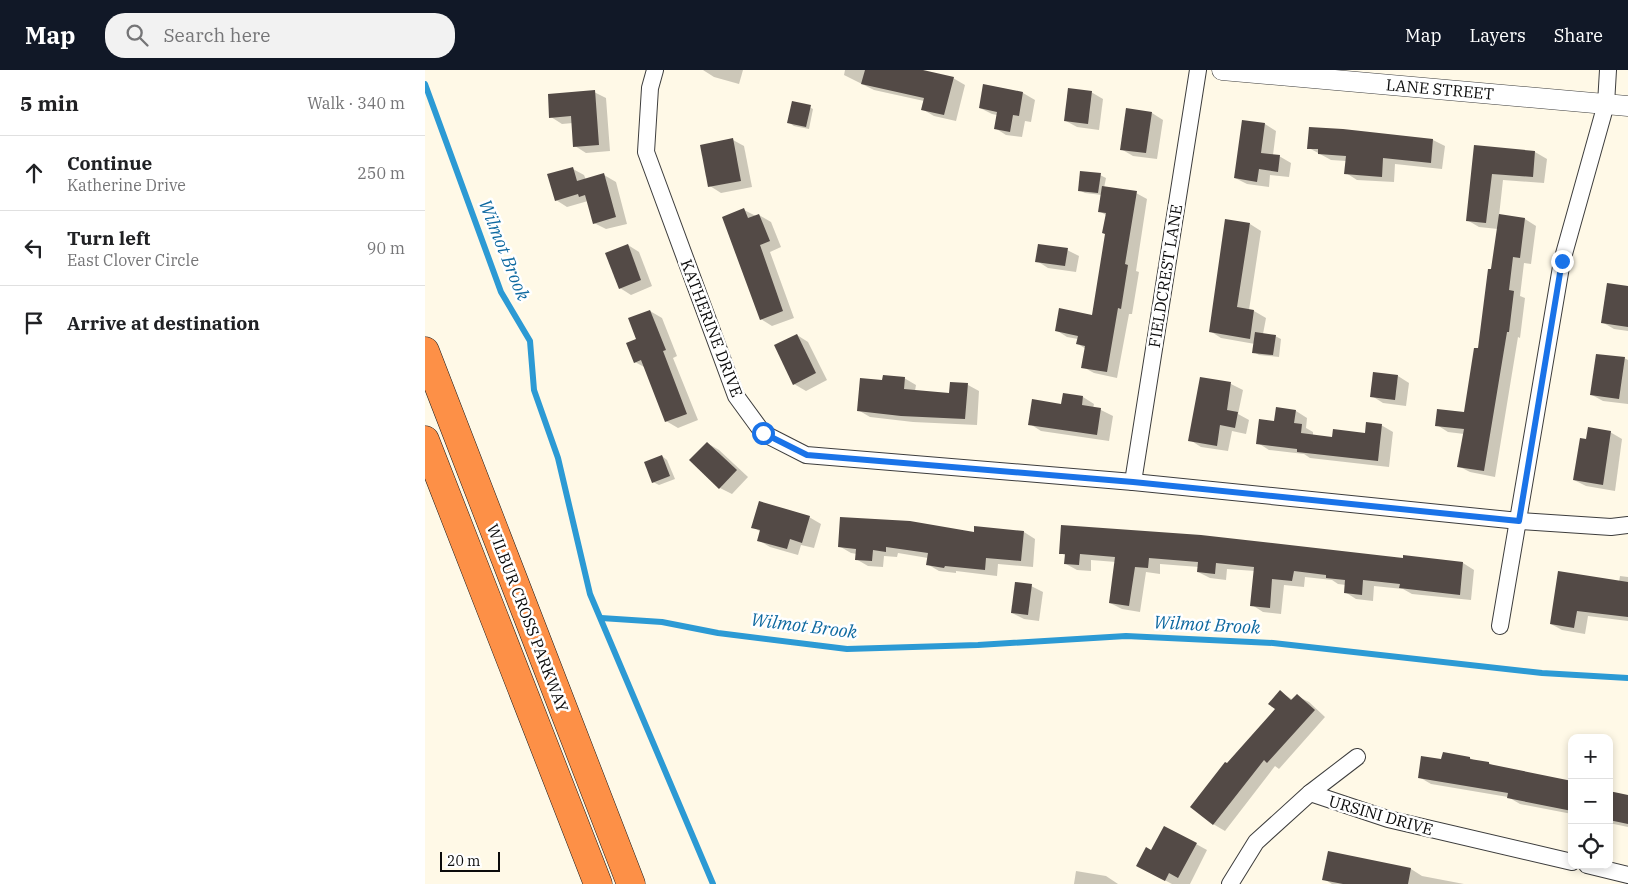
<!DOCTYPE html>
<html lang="en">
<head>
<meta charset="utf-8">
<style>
  :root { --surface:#fff; --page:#f2f2f2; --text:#202124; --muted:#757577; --line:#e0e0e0; --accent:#111827 }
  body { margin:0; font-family:"IBM Plex Serif",serif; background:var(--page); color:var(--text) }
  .controls { position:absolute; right:15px; bottom:15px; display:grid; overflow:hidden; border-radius:10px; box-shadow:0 2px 8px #0003 }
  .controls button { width:45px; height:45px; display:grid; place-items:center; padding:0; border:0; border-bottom:1px solid var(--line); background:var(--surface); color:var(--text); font:25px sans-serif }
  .scale { position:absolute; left:15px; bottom:12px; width:60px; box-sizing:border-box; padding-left:5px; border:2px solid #0a0a0a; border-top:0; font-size:14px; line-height:18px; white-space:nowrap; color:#0a0a0a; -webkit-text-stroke:4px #fff; paint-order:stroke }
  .stop { position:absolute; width:15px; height:15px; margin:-11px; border:4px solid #1a73e8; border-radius:50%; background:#fff }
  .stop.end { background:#1a73e8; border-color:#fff; box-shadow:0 1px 5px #0008 }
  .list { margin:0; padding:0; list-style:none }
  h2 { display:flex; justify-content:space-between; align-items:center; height:65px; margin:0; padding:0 20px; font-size:21px }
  h2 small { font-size:16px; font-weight:400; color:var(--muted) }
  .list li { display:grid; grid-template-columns:32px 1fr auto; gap:15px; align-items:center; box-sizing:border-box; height:75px; padding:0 20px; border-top:1px solid var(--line) }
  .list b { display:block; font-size:19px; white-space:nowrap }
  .list p { margin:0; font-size:16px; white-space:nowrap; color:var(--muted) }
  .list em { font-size:16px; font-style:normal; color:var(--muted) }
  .icon { flex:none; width:28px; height:28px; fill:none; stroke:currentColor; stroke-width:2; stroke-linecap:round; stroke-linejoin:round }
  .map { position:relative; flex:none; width:1203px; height:814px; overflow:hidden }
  header { display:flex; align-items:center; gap:30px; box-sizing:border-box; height:70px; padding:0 25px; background:var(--accent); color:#fff }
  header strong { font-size:24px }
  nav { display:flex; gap:28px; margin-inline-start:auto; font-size:18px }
  .search { width:350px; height:45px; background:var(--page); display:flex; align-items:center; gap:12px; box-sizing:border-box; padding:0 18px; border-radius:20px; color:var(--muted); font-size:19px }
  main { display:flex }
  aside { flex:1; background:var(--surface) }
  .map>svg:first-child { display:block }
  .shadow { fill:#0003 }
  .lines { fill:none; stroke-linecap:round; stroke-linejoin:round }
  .stream { stroke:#2c9ad4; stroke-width:6 }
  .building { fill:#534a46 }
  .minor-casing { stroke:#3d3d3d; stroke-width:18 }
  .tertiary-casing { stroke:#3d3d3d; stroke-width:21 }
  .motorway-casing { stroke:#1b1b1b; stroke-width:29 }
  .minor { stroke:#fff; stroke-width:16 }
  .tertiary { stroke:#fff; stroke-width:20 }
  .motorway { stroke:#fd9047; stroke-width:28 }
  .route { stroke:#1a73e8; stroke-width:6 }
  .labels { text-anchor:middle; stroke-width:5; stroke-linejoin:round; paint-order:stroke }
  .street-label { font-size:16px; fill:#0a0a0a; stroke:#fff }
  .water-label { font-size:18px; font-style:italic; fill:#0e69a0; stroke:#fff }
</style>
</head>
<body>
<header>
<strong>Map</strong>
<div class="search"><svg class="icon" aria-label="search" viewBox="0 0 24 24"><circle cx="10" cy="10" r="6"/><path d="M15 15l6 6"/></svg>Search here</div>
<nav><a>Map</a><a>Layers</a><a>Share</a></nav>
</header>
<main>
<aside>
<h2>5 min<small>Walk · 340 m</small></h2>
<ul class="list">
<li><svg class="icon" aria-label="ahead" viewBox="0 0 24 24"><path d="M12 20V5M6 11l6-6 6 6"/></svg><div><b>Continue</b><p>Katherine Drive</p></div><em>250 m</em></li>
<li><svg class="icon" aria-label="left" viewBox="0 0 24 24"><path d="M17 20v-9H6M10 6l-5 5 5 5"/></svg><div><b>Turn left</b><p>East Clover Circle</p></div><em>90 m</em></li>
<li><svg class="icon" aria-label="arrive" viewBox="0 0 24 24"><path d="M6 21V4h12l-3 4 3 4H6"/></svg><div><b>Arrive at destination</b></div></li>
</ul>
</aside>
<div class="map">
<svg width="1203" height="814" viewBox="0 0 1203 814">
  <rect width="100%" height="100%" fill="#fff9e7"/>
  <g class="shadow">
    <path d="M278 0H318L314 14 289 7Z"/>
    <path d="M420 0H493L528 8 540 15 531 51 509 46 497 39 499 31 449 20 419 5Z"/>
    <path d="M559 16 598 23 610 30 606 52 600 51 597 67 581 65 570 58 572 45 567 44 555 38Z"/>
    <path d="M169 22 181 28 185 81 161 83 150 76 148 53 137 54 126 47Z"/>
    <path d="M666 22 678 29 674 60 652 57 641 51Z"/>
    <path d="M382 36 388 39 384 59 369 56 363 52Z"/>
    <path d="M727 43 738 50 732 89 708 86 696 79Z"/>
    <path d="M818 51 840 54 851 61 848 85 854 86 866 93 864 107 845 105 844 117 822 114 810 108Z"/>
    <path d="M918 60 1008 70 1020 76 1017 99 970 94 969 112 932 110 921 103V91L906 90 884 78Z"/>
    <path d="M308 70 319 76 327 117 296 123 285 116Z"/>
    <path d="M1050 76 1110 82 1122 89 1119 113 1078 110 1074 146 1100 149 1111 156 1106 194 1099 193 1095 226 1100 228 1095 268 1093 267 1070 407 1045 402 1033 396 1039 364 1023 362 1012 355 1040 343 1054 280 1073 159 1054 157 1042 150Z"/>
    <path d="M148 99 159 105 161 110 179 105 191 112 202 154 181 159 169 153 163 131 142 137 131 130Z"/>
    <path d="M675 105 681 108 679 118 711 123 722 129 711 201 714 202 707 244H704L692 308 669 303 658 297 661 279 653 274V269L642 267 631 260 668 246 681 164V145L674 141 677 125 660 123 654 120Z"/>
    <path d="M319 140 331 146 334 145 346 152 356 177 345 182 369 248 347 256 336 249Z"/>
    <path d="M825 154 836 161 824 240 829 241 841 248 838 264 850 266 856 269 854 287 834 285 829 282 830 274 796 268 785 261Z"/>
    <path d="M203 175 214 182 227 216 206 225 195 218Z"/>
    <path d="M642 180 654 186 651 202 623 198 612 191Z"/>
    <path d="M1183 214 1203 217V261L1189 259 1177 252Z"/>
    <path d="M225 241 237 248 252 286 248 288 273 350 253 358 241 351 221 298 210 292 213 270Z"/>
    <path d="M372 265 383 272 402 310 381 321 369 314Z"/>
    <path d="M1199 288 1203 290V334L1178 331 1167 325Z"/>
    <path d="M973 306 984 313 981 336 958 333 947 326Z"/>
    <path d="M479 308 491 315 490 321 525 324 543 315 554 321 552 355 488 352 445 347 433 340 458 312Z"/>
    <path d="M776 308 806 314 818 320 813 344 824 350 821 364 807 361 803 381 776 377 765 370Z"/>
    <path d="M658 327 669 334 668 338 676 340 688 346 684 371 616 361 605 354 638 335Z"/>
    <path d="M871 341 882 348 881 358 888 362V366L908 368 941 364 956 355 968 362 964 397 885 388 879 384 844 380 833 373 850 352Z"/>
    <path d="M1185 362 1197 369 1190 421 1161 416 1149 410 1162 370Z"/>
    <path d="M282 373 294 380 323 407 307 424 295 418Z"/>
    <path d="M237 386 242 390 250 409 234 415 228 412Z"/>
    <path d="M384 447 396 454 389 478 376 475 373 485 345 477 333 470 336 462 328 457Z"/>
    <path d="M599 462 610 469 608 497 573 494 572 506 531 501V503L514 501 502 494 503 488 473 483 472 487 459 486 458 497 443 496 431 489 432 484 426 483 414 476 550 463Z"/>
    <path d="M636 483 979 489 1038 493 1049 500 1046 530 987 524 978 519 949 516 948 531 931 529 920 522 921 515 913 514 907 510 880 507 879 517 859 515 856 544 838 542 827 535 830 501 802 499 801 510 785 508 773 502 774 497 735 494V504L721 502 715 542 697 539 685 533 691 492 666 490V501L652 500 641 494V486Z"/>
    <path d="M1195 506 1203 507V551L1163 546 1160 564 1137 560 1126 554 1194 512Z"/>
    <path d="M606 516 618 522 614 551 599 549 587 543Z"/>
    <path d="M855 622 868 630 872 626 884 632 900 647 854 699 850 696 800 761 788 754 803 695 852 639Z"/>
    <path d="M1019 684 1045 688 1050 691 1064 693 1070 697 1147 712V744L1095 734 1083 727 1006 714 994 707 1017 691Z"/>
    <path d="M1184 722 1203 726V757L1184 753Z"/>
    <path d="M771 774 782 780 765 814H747L724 802Z"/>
    <path d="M986 799 997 806 1039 814H907L899 809Z"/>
    <path d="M651 801 681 806 693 814H649Z"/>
  </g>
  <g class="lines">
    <g class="stream">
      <path d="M0 14 76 222 105 271 109 320 133 388 165 524 288 814"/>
      <path d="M176 548 237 552 293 563 422 579 553 575 701 566 848 573 1117 603 1203 608"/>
    </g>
  </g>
  <g class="building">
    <path d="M440 0H498L529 7 519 45 496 40 499 28 436 14Z"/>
    <path d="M558 14 598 22 594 46 588 45 585 62 569 59 572 42 554 38Z"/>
    <path d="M643 18 667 21 663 54 639 51Z"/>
    <path d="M170 20 174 75 148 77 146 46 124 48 123 24Z"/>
    <path d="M367 31 386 35 381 57 362 53Z"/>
    <path d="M701 38 727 42 721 83 695 80Z"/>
    <path d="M817 50 840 53 836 83 855 85 853 102 834 99 832 112 809 108Z"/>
    <path d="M884 57 918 59 1008 69 1006 93 958 88 957 107 919 104 921 86 893 84V79H882Z"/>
    <path d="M308 68 316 111 283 117 275 75Z"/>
    <path d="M1049 75 1110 81 1108 107 1067 104 1061 153 1041 151Z"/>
    <path d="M148 97 152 111 179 103 191 147 168 154 160 125 154 127 153 124 130 131 122 104Z"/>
    <path d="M655 101 676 103 673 123 653 121Z"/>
    <path d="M677 116 712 121 700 194 703 195 696 239 693 238 682 302 656 298 660 276 651 274 653 266 630 261 634 238 667 245 680 164 677 163 681 143 673 142Z"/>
    <path d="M319 138 323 148 334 144 345 171 335 175 358 241 335 250 297 147Z"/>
    <path d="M1074 144 1100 148 1095 188 1088 187 1084 220 1089 221 1084 262H1082L1059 401 1032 397 1039 359 1010 356 1012 339 1039 342 1049 278H1053L1063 199H1066Z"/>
    <path d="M800 149 825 153 812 237 829 240 825 269 784 262Z"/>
    <path d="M203 174 216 210 194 219 180 183Z"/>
    <path d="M613 174 643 178 640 196 610 192Z"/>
    <path d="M1182 213 1203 216V257L1176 253Z"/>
    <path d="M225 240 241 280 238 281 262 344 240 352 216 290 209 293 201 273 211 269 203 248Z"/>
    <path d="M830 262 851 265 848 285 827 283Z"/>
    <path d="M372 264 391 303 368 315 349 275Z"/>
    <path d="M1171 284 1200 287 1194 329 1165 325Z"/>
    <path d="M948 302 973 305 970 330 945 327Z"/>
    <path d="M458 305 480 307 479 319 524 323 525 312 543 313 540 349 476 346 432 341 435 308 457 310Z"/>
    <path d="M775 307 806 312 802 340 813 342 810 358 795 355 792 376 763 371Z"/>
    <path d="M638 323 658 326 657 335 676 338 672 365 603 355 607 329 636 334Z"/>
    <path d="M851 337 871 340 869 353 877 354 876 363 907 367 908 359 940 363 941 352 957 354 953 391 872 382V379L831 374 834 349 849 351Z"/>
    <path d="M1163 357 1186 361 1178 415 1148 410 1155 368 1161 369Z"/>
    <path d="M282 372 312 400 294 419 264 390Z"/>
    <path d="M237 385 245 406 227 413 219 392Z"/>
    <path d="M334 431 385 446 377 473 365 469 362 479 332 471 335 460 326 458Z"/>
    <path d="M415 447 485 451 549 462V456L599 461 596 491 561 488 560 500 520 496 519 498 501 495 503 483 461 477V482L448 480 447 491 430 490 431 479 413 477Z"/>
    <path d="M636 455 776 465 978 488V485L1038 492 1035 525 974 518 975 514 938 510 937 525 919 523 920 510 901 508V505L869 501 867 511 847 509 845 538 825 536 829 497 791 493 790 504 772 502 773 492 724 488 723 498 710 497 704 536 684 533 690 487 655 484 654 495 639 494 640 484H634Z"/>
    <path d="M1133 501 1203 512V547L1152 541 1149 558 1125 554Z"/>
    <path d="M590 512 607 514 603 545 586 543Z"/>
    <path d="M855 620 866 630 872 624 890 640 842 693 839 690 788 755 765 737 800 692 802 693 850 639 843 634Z"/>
    <path d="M1018 682 1045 687V689L1064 692V694L1147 711V741L1082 728 1083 723 993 708 996 686 1016 689Z"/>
    <path d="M1184 721 1203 725V754L1184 750Z"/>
    <path d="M739 756 772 773 753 808 744 803 740 811 711 796 721 777 726 780Z"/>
    <path d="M903 781 986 798 983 814H918L897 810Z"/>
  </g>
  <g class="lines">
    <g class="minor-casing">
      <g id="minor">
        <path d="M230 0 225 18 221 82 311 326 338 363 381 385 708 412 1094 451 1186 457 1203 455"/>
        <path d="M708 412 773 0"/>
        <path d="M1075 556 1137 191 1181 34 1183 0"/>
        <path d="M885 723 963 749 1147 792"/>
        <path d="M1162 795 1203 805"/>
        <path d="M805 814 831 772 885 723 932 687"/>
      </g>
    </g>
    <g class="tertiary-casing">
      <path id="tertiary" d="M797 0 1203 36"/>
    </g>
    <g class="motorway-casing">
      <g id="motorway">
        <path d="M0 281 206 814"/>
        <path d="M0 370 173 814"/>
      </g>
    </g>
    <use href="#minor" class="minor"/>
    <use href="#tertiary" class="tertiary"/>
    <use href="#motorway" class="motorway"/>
  </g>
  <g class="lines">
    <path class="route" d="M338 363 382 385 708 412 1094 451 1137 191"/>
  </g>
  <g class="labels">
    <g class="street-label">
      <text transform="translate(1015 19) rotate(5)" y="6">LANE STREET</text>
      <text transform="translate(740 206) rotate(-81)" y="6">FIELDCREST LANE</text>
      <text transform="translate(287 258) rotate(69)" y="6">KATHERINE DRIVE</text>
      <text transform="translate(103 548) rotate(69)" y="6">WILBUR CROSS PARKWAY</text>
      <text transform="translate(956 745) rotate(16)" y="6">URSINI DRIVE</text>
    </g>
    <g class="water-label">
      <text transform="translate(79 180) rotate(68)" y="6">Wilmot Brook</text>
      <text transform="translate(782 555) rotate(3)" y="6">Wilmot Brook</text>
      <text transform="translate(379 556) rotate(7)" y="6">Wilmot Brook</text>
    </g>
  </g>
</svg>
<div class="controls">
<button>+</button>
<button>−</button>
<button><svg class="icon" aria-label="locate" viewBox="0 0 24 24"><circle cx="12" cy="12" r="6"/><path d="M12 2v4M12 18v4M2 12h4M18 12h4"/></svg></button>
</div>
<div class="scale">20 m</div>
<div class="stop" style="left:338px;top:363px"></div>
<div class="stop end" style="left:1137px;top:191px"></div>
</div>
</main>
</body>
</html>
